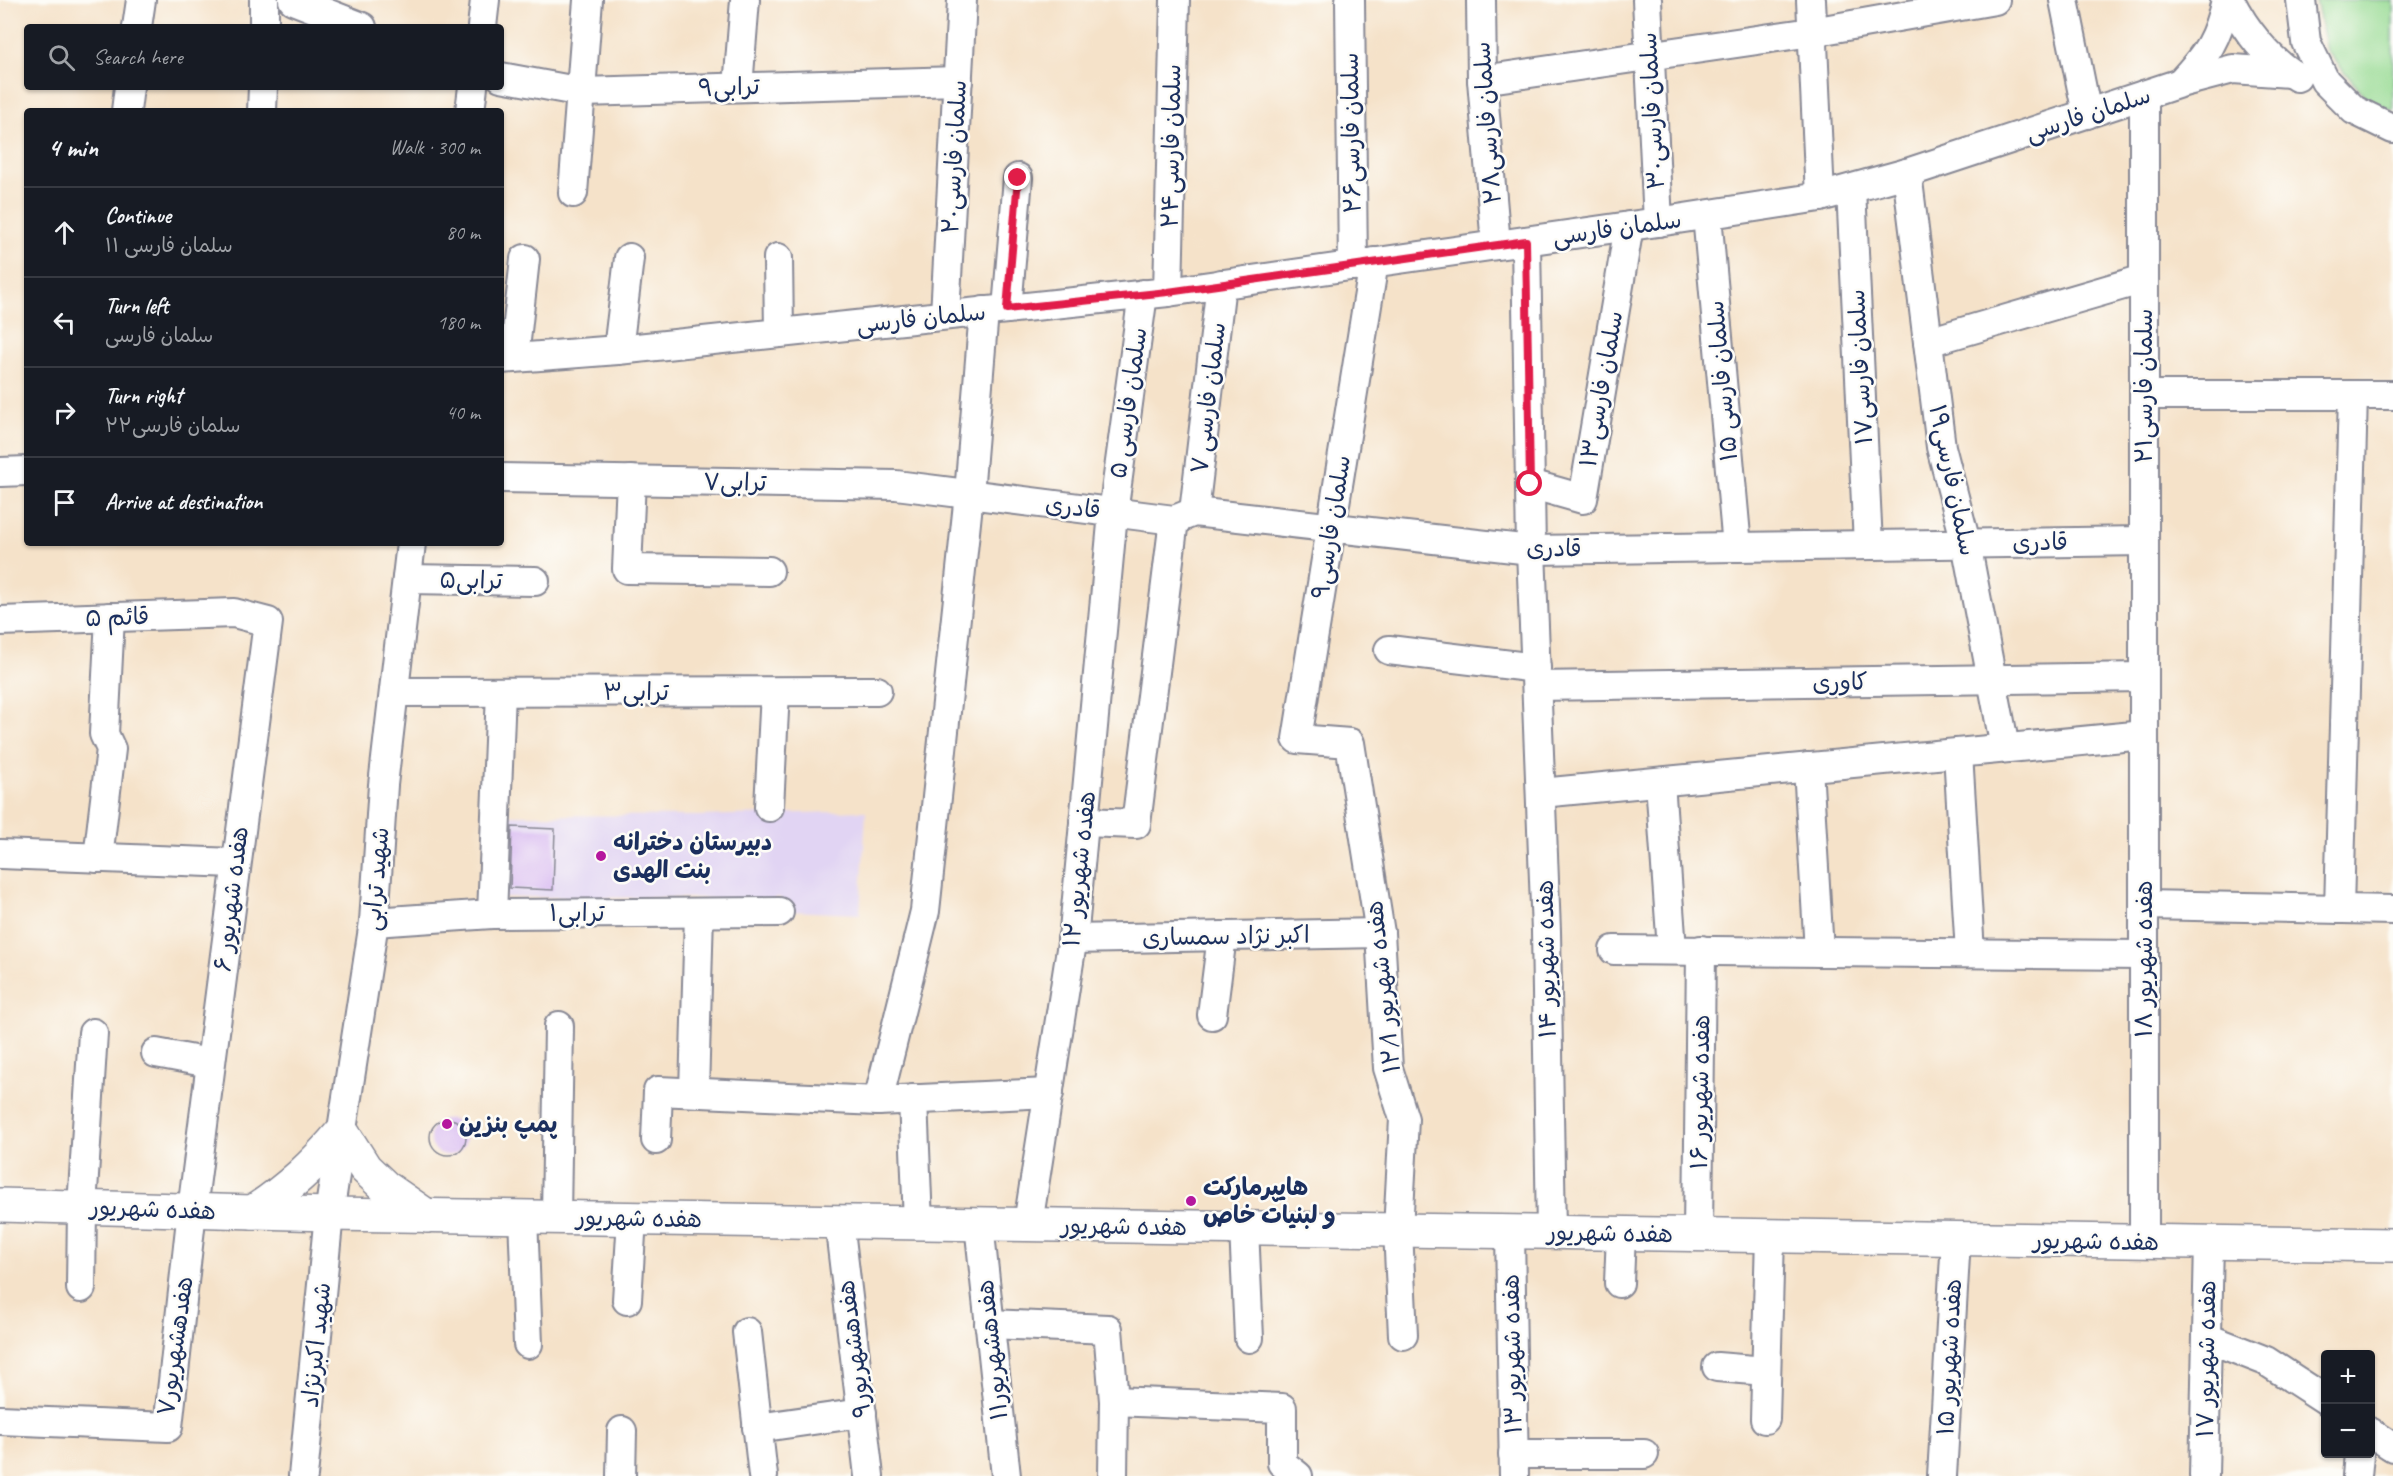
<!DOCTYPE html>
<html lang="en">
<head>
<meta charset="utf-8">
<style>
  :root { --surface:#171b24; --page:#242831; --text:#f1f3f6; --muted:#9ea1a6; --line:#363941 }
  body { margin:0; font-family:Caveat,"Playpen Sans Arabic",sans-serif; background:var(--page); color:var(--text) }
  .controls { position:absolute; right:18px; bottom:18px; display:grid; overflow:hidden; border-radius:6px; box-shadow:0 2px 4px #0004 }
  .controls button { width:54px; height:54px; display:grid; place-items:center; padding:0; border:0; border-bottom:2px solid var(--line); background:var(--surface); color:var(--text); font:30px sans-serif }
  .stop { position:absolute; width:18px; height:18px; margin:-14px; border:4px solid #e11d48; border-radius:50%; background:#fff }
  .stop.end { background:#e11d48; border-color:#fff; box-shadow:0 2px 6px #0008 }
  .list { margin:0; padding:0; list-style:none }
  h2 { display:flex; justify-content:space-between; align-items:center; height:78px; margin:0; padding:0 24px; font-size:26px }
  h2 small { font-size:20px; font-weight:400; color:var(--muted) }
  .list li { display:grid; grid-template-columns:39px 1fr auto; gap:18px; align-items:center; box-sizing:border-box; height:90px; padding:0 24px; border-top:2px solid var(--line) }
  .list b { display:block; font-size:22px; white-space:nowrap }
  .list p { margin:0; font-size:20px; white-space:nowrap; color:var(--muted) }
  .list em { font-size:20px; font-style:normal; color:var(--muted) }
  .icon { flex:none; width:33px; height:33px; fill:none; stroke:currentColor; stroke-width:2; stroke-linecap:round; stroke-linejoin:round }
  .map { position:relative; flex:none; width:2393px; height:1476px; overflow:hidden }
  .search { position:absolute; background:var(--surface); box-shadow:0 2px 4px #0004; left:24px; top:24px; width:480px; height:66px; display:flex; align-items:center; gap:15px; box-sizing:border-box; padding:0 21px; border-radius:6px; color:var(--muted); font-size:22px }
  .panel { position:absolute; background:var(--surface); box-shadow:0 2px 4px #0004; left:24px; top:108px; width:480px; height:438px; border-radius:6px }
  .map>svg:first-child { display:block }
  .built { fill:#e1d4f3 }
  .green { fill:#95da92; stroke:#588478; stroke-width:1.5 }
  .building { fill:#d0abf1 }
  .lines { fill:none; stroke-linecap:round; stroke-linejoin:round }
  .minor-casing { stroke:#888894; stroke-width:32 }
  .major-casing { stroke:#888894; stroke-width:36 }
  .minor { stroke:#fff; stroke-width:28 }
  .major { stroke:#fff; stroke-width:33 }
  .route { stroke:#e11d48; stroke-width:8 }
  .poi-dot { fill:#b5179e; stroke:#fdfcf7; stroke-width:2 }
  .labels { text-anchor:middle; stroke-width:5; stroke-linejoin:round; paint-order:stroke }
  .street-label { font-size:24px; fill:#1b2f5e; stroke:#fdfcf7 }
  .poi-label { font-size:24px; font-weight:bold; fill:#1b2f5e; stroke:#fdfcf7; text-anchor:start }
</style>
</head>
<body>
<div class="map">
<svg width="2393" height="1476" viewBox="0 0 2393 1476">
  <rect width="100%" height="100%" fill="#fdfcf7"/>
  <filter id="ink" filterUnits="userSpaceOnUse"><feTurbulence type="fractalNoise" baseFrequency=".0167" numOctaves="2"/><feDisplacementMap in="SourceGraphic" scale="12" xChannelSelector="R" yChannelSelector="G"/><feConvolveMatrix kernelMatrix="1 2 1 2 8 2 1 2 1" color-interpolation-filters="sRGB"/></filter>
  <filter id="wash" filterUnits="userSpaceOnUse"><feTurbulence type="fractalNoise" baseFrequency=".008" numOctaves="4" result="noise"/><feDisplacementMap in="SourceGraphic" scale="24" xChannelSelector="R" yChannelSelector="G"/><feGaussianBlur stdDeviation="1.35" result="paint"/><feColorMatrix in="noise" values="0 0 0 0 0 0 0 0 0 0 0 0 0 0 0 0 0 1.4 0 .05"/><feComposite in="paint" operator="in"/></filter>
  <g filter="url(#wash)">
    <rect width="100%" height="100%" fill="#f5e2c9"/>
    <path class="built" d="M866 811 860 914 789 911 779 897 764 902 700 898 502 897V815L700 816Z"/>
    <path class="green" d="M2316 0H2393V111L2367 99 2327 51Z"/>
    <g id="blocks">
      <g class="building">
        <path d="M512 827 555 829 553 890 510 888Z"/>
        <circle cx="448" cy="1137" r="18"/>
      </g>
    </g>
  </g>
  <g filter="url(#ink)">
    <use href="#blocks" fill-opacity="0" stroke="#888894" stroke-width="1.5"/>
    <g class="lines">
      <g class="minor-casing">
        <g id="minor">
          <path d="M293 0 362 27"/>
          <path d="M1350 0 1353 266"/>
          <path d="M1481 0 1482 80 1496 245"/>
          <path d="M1647 0 1658 222"/>
          <path d="M1811 0 1820 197"/>
          <path d="M2064 0 2087 114"/>
          <path d="M2230 0C2244 28 2269 61 2297 77"/>
          <path d="M2301 0 2306 42 2325 81 2354 110 2393 129"/>
          <path d="M137 27 141 0"/>
          <path d="M264 27V0"/>
          <path d="M482 27 485 0"/>
          <path d="M501 77 582 92 958 81"/>
          <path d="M1482 80 1812 32 1995 0"/>
          <path d="M2180 83C2208 53 2217 40 2226 0"/>
          <path d="M738 87 745 0"/>
          <path d="M126 111 129 87"/>
          <path d="M262 111 263 87"/>
          <path d="M470 111 473 87"/>
          <path d="M1907 173 1941 447 1966 543 2005 748"/>
          <path d="M1851 189 1868 545"/>
          <path d="M573 193 588 0"/>
          <path d="M1707 215 1737 547"/>
          <path d="M1526 241 1531 550 1546 931 1551 1232"/>
          <path d="M778 258 779 333"/>
          <path d="M1374 262 1297 739 1350 743 1380 933 1388 1068 1404 1119 1398 1230 1403 1335"/>
          <path d="M1168 292 1175 0"/>
          <path d="M1007 309 1018 178"/>
          <path d="M945 315 962 0"/>
          <path d="M1928 342 2144 279"/>
          <path d="M618 350 629 258"/>
          <path d="M514 358 525 259"/>
          <path d="M501 359 618 350 1168 292 1658 222 1820 197 1907 173 2180 83 2233 69 2290 73"/>
          <path d="M2144 395H2393"/>
          <path d="M0 472 27 471"/>
          <path d="M501 478 896 485 1174 520 1194 512 1531 550 2144 541"/>
          <path d="M631 480 627 569 769 571"/>
          <path d="M1530 484 1583 499 1629 226"/>
          <path d="M1194 512 1221 284"/>
          <path d="M407 579 535 581"/>
          <path d="M0 621 234 613 268 622 192 1210 168 1427 0 1420"/>
          <path d="M1389 650 1536 668"/>
          <path d="M1537 686 2144 677"/>
          <path d="M394 692 877 691"/>
          <path d="M1958 753 1970 953"/>
          <path d="M1808 767 1819 952"/>
          <path d="M1660 782 1672 950"/>
          <path d="M1541 793 2144 735"/>
          <path d="M769 807 775 692"/>
          <path d="M1084 822 1136 824 1174 520"/>
          <path d="M0 854 235 863"/>
          <path d="M98 858 111 749 104 734 110 617"/>
          <path d="M2144 905 2393 910"/>
          <path d="M2339 909 2353 395"/>
          <path d="M492 914 501 692"/>
          <path d="M374 922 492 914 779 912"/>
          <path d="M1072 939 1380 933"/>
          <path d="M1614 950 2144 955"/>
          <path d="M1212 1015 1222 936"/>
          <path d="M156 1053 210 1063"/>
          <path d="M694 1092 699 913"/>
          <path d="M913 1099 918 1223"/>
          <path d="M878 1101 925 911 969 494 984 311"/>
          <path d="M656 1140 658 1091 878 1101 1049 1093"/>
          <path d="M523 1217 528 1344"/>
          <path d="M556 1217 559 1026"/>
          <path d="M839 1221 869 1476"/>
          <path d="M979 1224 1006 1476"/>
          <path d="M1028 1224 1074 930 1113 513 1143 294"/>
          <path d="M1244 1228 1249 1338"/>
          <path d="M1510 1232 1514 1476"/>
          <path d="M1698 1234 1701 950"/>
          <path d="M2144 1241V95"/>
          <path d="M1619 1283 1621 1233"/>
          <path d="M81 1288 82 1207 93 1033"/>
          <path d="M627 1300 632 1218"/>
          <path d="M989 1324 1108 1329 1114 1401 1113 1476"/>
          <path d="M747 1332 763 1476"/>
          <path d="M2207 1338 2266 1361 2326 1400"/>
          <path d="M1717 1367 1766 1371"/>
          <path d="M1114 1401 1282 1408V1463L1298 1476"/>
          <path d="M1765 1419 1770 1236"/>
          <path d="M757 1428 862 1413"/>
          <path d="M2370 1432 2393 1447"/>
          <path d="M1513 1454H1644"/>
          <path d="M303 1476 329 1214 374 922 383 785 411 543"/>
          <path d="M621 1476 622 1431"/>
          <path d="M1942 1476 1956 1239"/>
          <path d="M2204 1476 2209 1242"/>
          <path d="M2357 1476 2359 1454"/>
        </g>
      </g>
      <g class="major-casing">
        <g id="major">
          <path d="M0 1205 329 1214 2393 1245"/>
          <path d="M253 1212C289 1188 314 1165 342 1132L365 1168 385 1187 427 1216"/>
        </g>
      </g>
      <use href="#minor" class="minor"/>
      <use href="#major" class="major"/>
    </g>
  </g>
  <g class="lines" filter="url(#ink)">
    <path class="route" d="M1018 178 1007 309 1168 292 1526 241 1530 484"/>
  </g>
  <g class="poi-dot">
    <circle cx="601" cy="856" r="6"/>
    <circle cx="447" cy="1124" r="6"/>
    <circle cx="1191" cy="1201" r="6"/>
  </g>
  <g class="labels">
    <g class="street-label">
      <text transform="translate(729 87) rotate(-2)" y="8">ترابی۹</text>
      <text transform="translate(1652 111) rotate(-93)" y="8">سلمان فارسی۳۰</text>
      <text transform="translate(2088 114) rotate(-18)" y="8">سلمان فارسی</text>
      <text transform="translate(1487 123) rotate(-94)" y="8">سلمان فارسی۲۸</text>
      <text transform="translate(1351 133) rotate(-91)" y="8">سلمان فارسی۲۶</text>
      <text transform="translate(1171 146) rotate(-89)" y="8">سلمان فارسی۲۴</text>
      <text transform="translate(954 157) rotate(-87)" y="8">سلمان فارسی۲۰</text>
      <text transform="translate(1617 228) rotate(-8)" y="8">سلمان فارسی</text>
      <text transform="translate(921 318) rotate(-6)" y="8">سلمان فارسی</text>
      <text transform="translate(1860 367) rotate(-93)" y="8">سلمان فارسی۱۷</text>
      <text transform="translate(1722 381) rotate(-95)" y="8">سلمان فارسی ۱۵</text>
      <text transform="translate(2144 386) rotate(-90)" y="8">سلمان فارسی۲۱</text>
      <text transform="translate(1601 389) rotate(-80)" y="8">سلمان فارسی۱۳</text>
      <text transform="translate(1208 398) rotate(-83)" y="8">سلمان فارسی ۷</text>
      <text transform="translate(1128 403) rotate(-82)" y="8">سلمان فارسی ۵</text>
      <text transform="translate(1953 480) rotate(78)" y="8">سلمان فارسی۱۹</text>
      <text transform="translate(735 482) rotate(1)" y="8">ترابی۷</text>
      <text transform="translate(1073 507) rotate(7)" y="8">قادری</text>
      <text transform="translate(1331 527) rotate(-81)" y="8">سلمان فارسی۹</text>
      <text transform="translate(2040 542) rotate(-1)" y="8">قادری</text>
      <text transform="translate(1554 548) rotate(1)" y="8">قادری</text>
      <text transform="translate(471 580) rotate(1)" y="8">ترابی۵</text>
      <text transform="translate(117 617) rotate(-2)" y="8">قائم ۵</text>
      <text transform="translate(1840 682) rotate(-1)" y="8">کاوری</text>
      <text x="636" y="700">ترابی۳</text>
      <text transform="translate(1079 869) rotate(-84)" y="8">هفده شهریور ۱۲</text>
      <text transform="translate(376 879) rotate(-85)" y="8">شهید ترابی</text>
      <text transform="translate(231 899) rotate(-83)" y="8">هفده شهریور ۶</text>
      <text x="577" y="921">ترابی۱</text>
      <text transform="translate(1226 936) rotate(-1)" y="8">اکبر نژاد سمساری</text>
      <text transform="translate(1546 959) rotate(-91)" y="8">هفده شهریور ۱۴</text>
      <text transform="translate(2144 959) rotate(-90)" y="8">هفده شهریور ۱۸</text>
      <text transform="translate(1383 987) rotate(-96)" y="8">هفده شهریور ۱۲/۱</text>
      <text transform="translate(1700 1092) rotate(-89)" y="8">هفده شهریور ۱۶</text>
      <text transform="translate(153 1209) rotate(2)" y="8">هفده شهریور</text>
      <text transform="translate(639 1218) rotate(1)" y="8">هفده شهریور</text>
      <text transform="translate(1124 1226) rotate(1)" y="8">هفده شهریور</text>
      <text transform="translate(1610 1233) rotate(1)" y="8">هفده شهریور</text>
      <text transform="translate(2096 1241) rotate(1)" y="8">هفده شهریور</text>
      <text transform="translate(316 1345) rotate(-84)" y="8">شهید اکبرنژاد</text>
      <text transform="translate(175 1346) rotate(-82)" y="8">هفدهشهریور۷</text>
      <text transform="translate(854 1349) rotate(-97)" y="8">هفدهشهریور۹</text>
      <text transform="translate(992 1350) rotate(-96)" y="8">هفدهشهریور۱۱</text>
      <text transform="translate(1512 1354) rotate(-91)" y="8">هفده شهریور ۱۳</text>
      <text transform="translate(1949 1357) rotate(-87)" y="8">هفده شهریور ۱۵</text>
      <text transform="translate(2206 1359) rotate(-89)" y="8">هفده شهریور ۱۷</text>
    </g>
    <g class="poi-label">
      <text x="613" y="850">دبیرستان دخترانه<tspan x="613" dy="28">بنت الهدی</tspan></text>
      <text x="459" y="1132">پمپ بنزین</text>
      <text x="1203" y="1195">هایپرمارکت<tspan x="1203" dy="28">و لبنیات خاص</tspan></text>
    </g>
  </g>
</svg>
<div class="controls">
<button>+</button>
<button>−</button>
</div>
<div class="stop" style="left:1530px;top:484px"></div>
<div class="stop end" style="left:1018px;top:178px"></div>
<div class="search"><svg class="icon" aria-label="search" viewBox="0 0 24 24"><circle cx="10" cy="10" r="6"/><path d="M15 15l6 6"/></svg>Search here</div>
<section class="panel">
<h2>4 min<small>Walk · 300 m</small></h2>
<ul class="list">
<li><svg class="icon" aria-label="ahead" viewBox="0 0 24 24"><path d="M12 20V5M6 11l6-6 6 6"/></svg><div><b>Continue</b><p>سلمان فارسی ۱۱</p></div><em>80 m</em></li>
<li><svg class="icon" aria-label="left" viewBox="0 0 24 24"><path d="M17 20v-9H6M10 6l-5 5 5 5"/></svg><div><b>Turn left</b><p>سلمان فارسی</p></div><em>180 m</em></li>
<li><svg class="icon" aria-label="right" viewBox="0 0 24 24"><path d="M7 20v-9h11M14 6l5 5-5 5"/></svg><div><b>Turn right</b><p>سلمان فارسی۲۲</p></div><em>40 m</em></li>
<li><svg class="icon" aria-label="arrive" viewBox="0 0 24 24"><path d="M6 21V4h12l-3 4 3 4H6"/></svg><div><b>Arrive at destination</b></div></li>
</ul>
</section>
</div>
</body>
</html>
